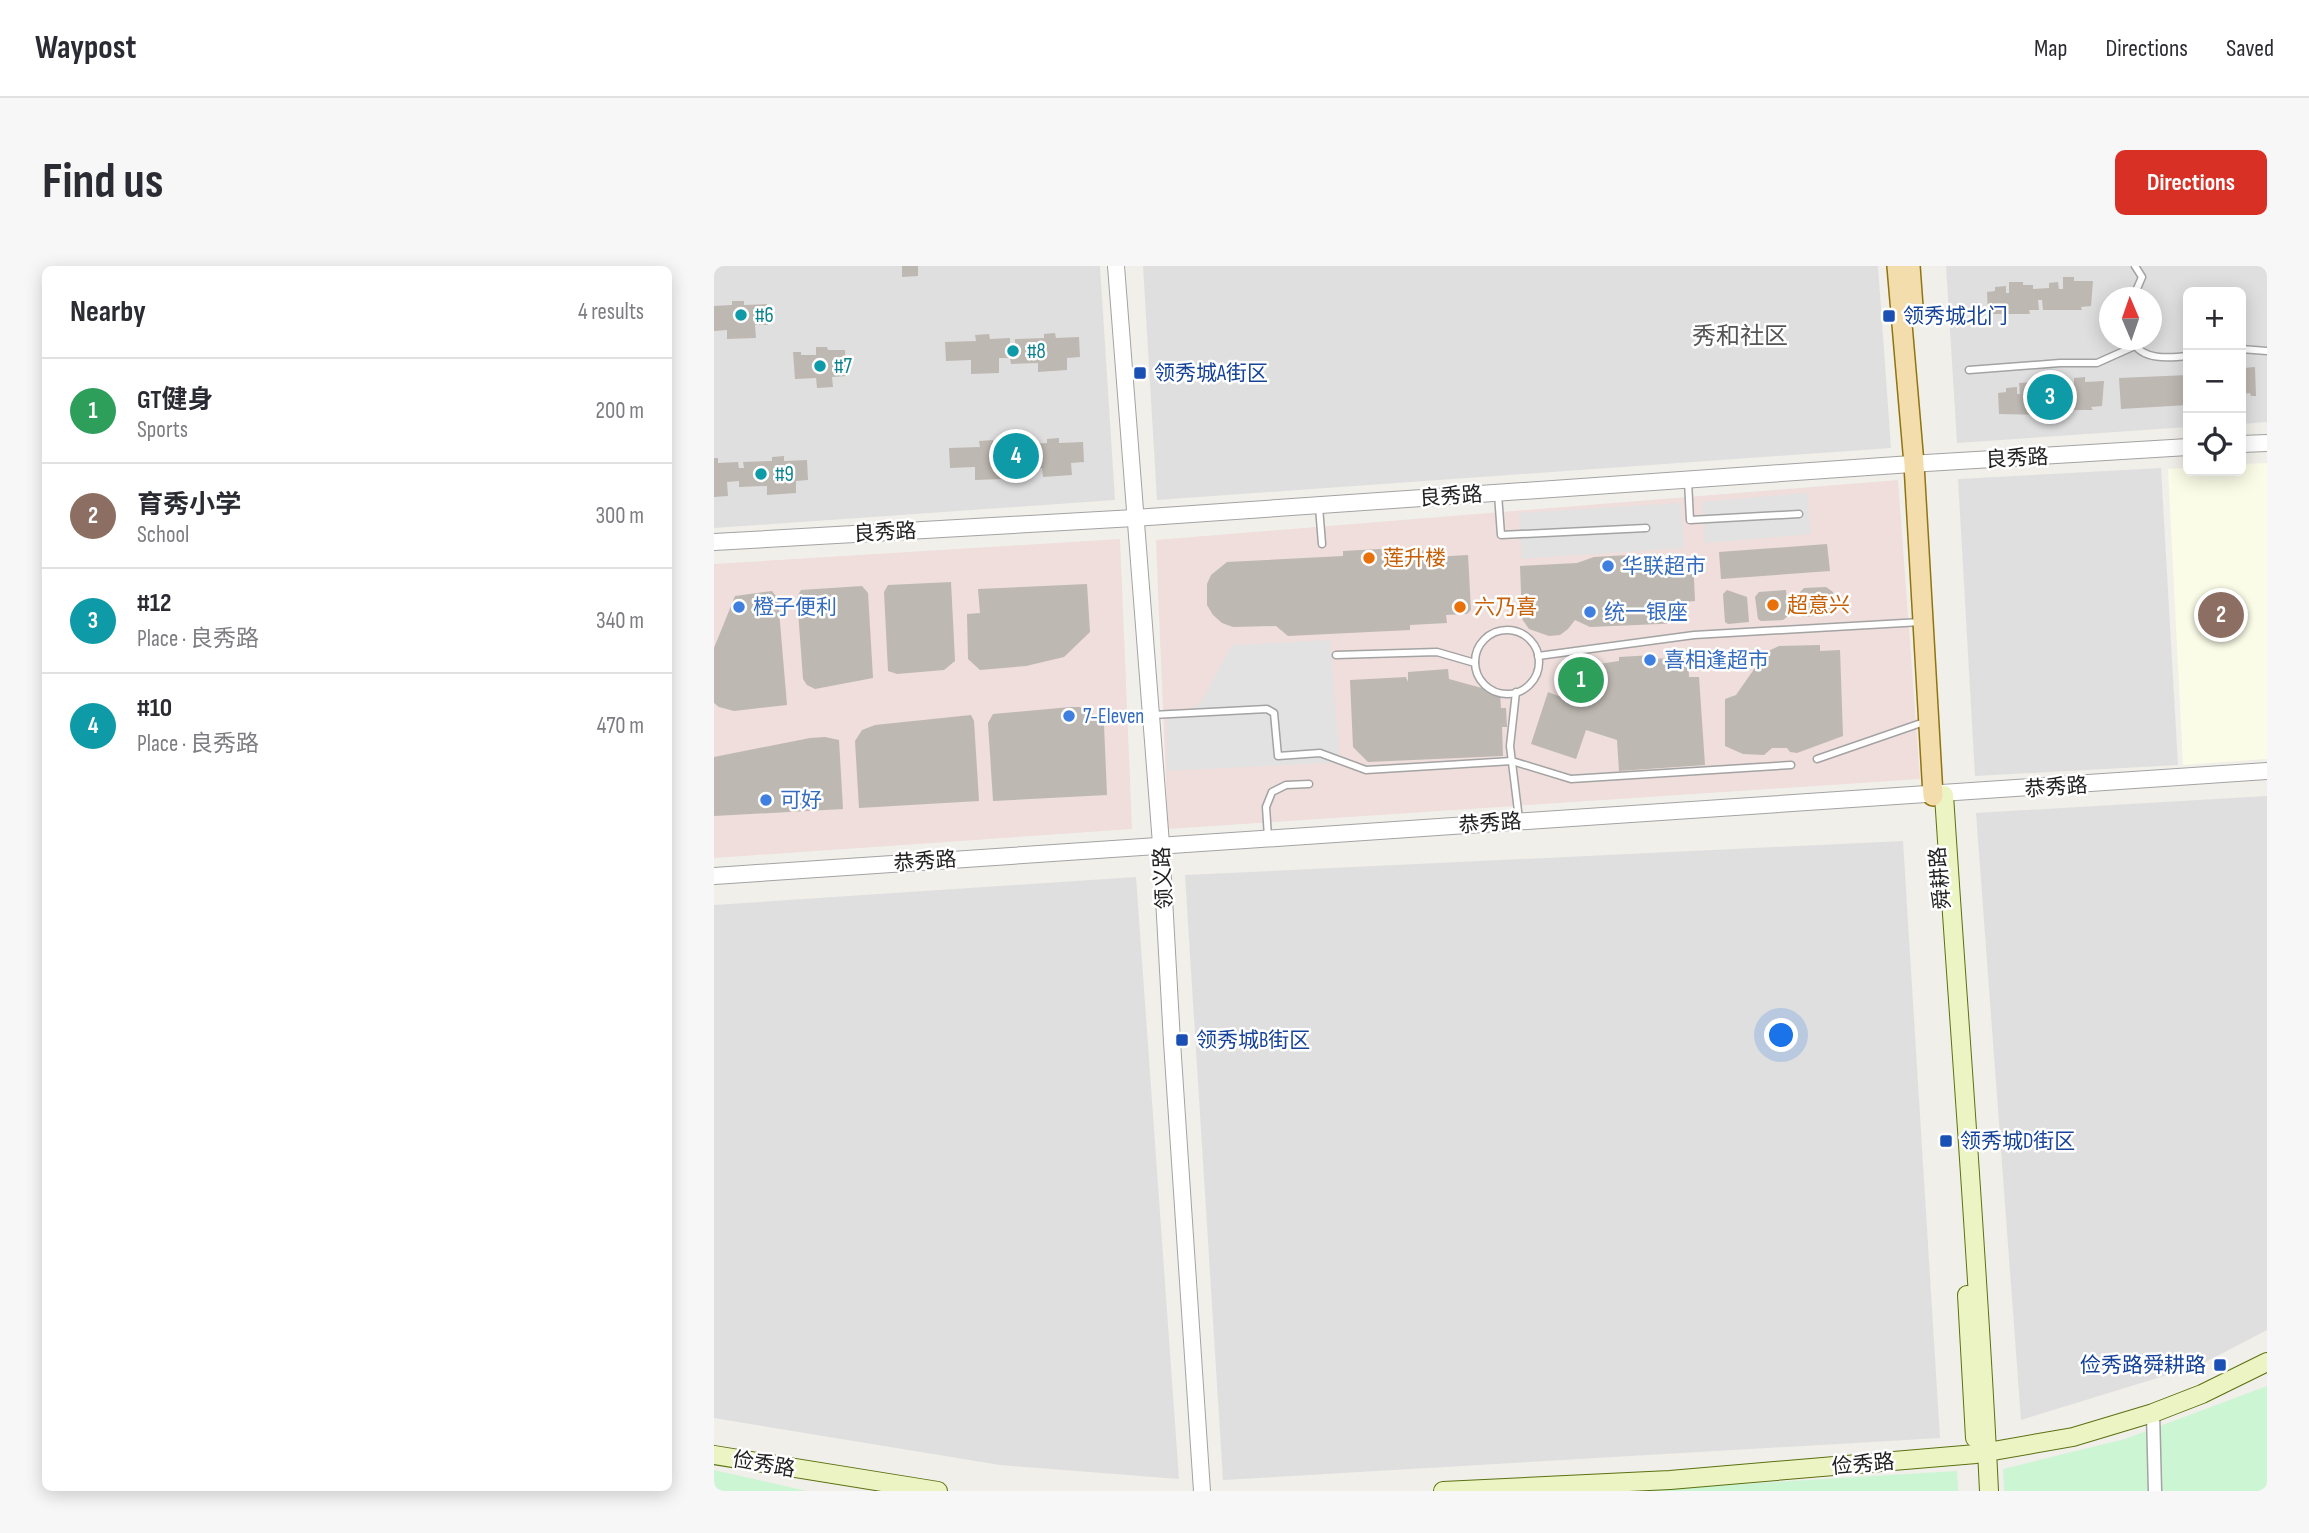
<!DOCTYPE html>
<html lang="en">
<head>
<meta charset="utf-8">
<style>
  :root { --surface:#fff; --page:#f7f7f7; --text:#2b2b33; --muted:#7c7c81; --line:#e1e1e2; --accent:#d93025 }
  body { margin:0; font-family:"Sofia Sans Condensed","Noto Sans SC",sans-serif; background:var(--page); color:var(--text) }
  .controls { position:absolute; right:21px; top:21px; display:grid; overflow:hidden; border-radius:10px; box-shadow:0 4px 18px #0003 }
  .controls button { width:63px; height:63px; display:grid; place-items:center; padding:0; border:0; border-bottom:2px solid var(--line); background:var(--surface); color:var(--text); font:35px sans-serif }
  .compass { position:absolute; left:1385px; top:21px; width:63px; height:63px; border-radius:50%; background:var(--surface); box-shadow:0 4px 18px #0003; rotate:358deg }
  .you { position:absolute; left:1068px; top:770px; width:24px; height:24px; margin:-18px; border:5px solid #fff; border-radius:50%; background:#1a73e8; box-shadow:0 0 0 10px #1a73e833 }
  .badge { display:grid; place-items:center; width:46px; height:46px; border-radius:50%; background:var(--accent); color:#fff; font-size:23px; font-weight:700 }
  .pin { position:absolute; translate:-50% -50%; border:4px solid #fff; box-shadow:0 2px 7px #0006 }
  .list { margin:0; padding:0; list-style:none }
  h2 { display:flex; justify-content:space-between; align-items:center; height:91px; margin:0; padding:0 28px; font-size:30px }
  h2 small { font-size:23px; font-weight:400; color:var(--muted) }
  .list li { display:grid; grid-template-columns:46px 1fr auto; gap:21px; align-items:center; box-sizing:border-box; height:105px; padding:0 28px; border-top:2px solid var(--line) }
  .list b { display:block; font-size:26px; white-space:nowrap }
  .list p { margin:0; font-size:23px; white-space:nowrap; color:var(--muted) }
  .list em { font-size:23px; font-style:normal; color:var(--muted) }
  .icon { flex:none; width:38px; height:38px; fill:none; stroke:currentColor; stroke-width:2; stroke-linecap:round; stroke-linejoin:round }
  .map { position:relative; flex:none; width:1553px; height:1225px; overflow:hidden; border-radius:10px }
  header { display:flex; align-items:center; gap:42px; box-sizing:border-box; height:98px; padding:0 35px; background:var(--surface); border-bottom:2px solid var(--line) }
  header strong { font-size:33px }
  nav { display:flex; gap:38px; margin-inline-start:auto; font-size:24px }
  .intro { display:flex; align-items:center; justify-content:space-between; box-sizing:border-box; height:168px; padding:0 42px }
  h1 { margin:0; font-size:49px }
  .button { padding:18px 32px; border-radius:10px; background:var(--accent); color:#fff; font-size:24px; font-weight:700 }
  main { display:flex; gap:42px; padding:0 42px }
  aside { flex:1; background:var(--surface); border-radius:10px; box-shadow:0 4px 18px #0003 }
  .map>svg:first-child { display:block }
  .residential { fill:#e0dfdf; fill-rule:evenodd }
  .commercial { fill:#efdedb }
  .education { fill:#fafce7 }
  .park { fill:#ccf5d4 }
  .parking { fill:#e2e2e2 }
  .building { fill:#beb8b2 }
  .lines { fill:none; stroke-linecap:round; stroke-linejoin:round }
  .service-casing { stroke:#a3a3a3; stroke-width:9 }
  .minor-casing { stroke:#a3a3a3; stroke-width:15 }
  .tertiary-casing { stroke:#a3a3a3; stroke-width:18 }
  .secondary-casing { stroke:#5b7111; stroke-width:20 }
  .primary-casing { stroke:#907410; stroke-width:22 }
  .service { stroke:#fff; stroke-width:6 }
  .minor { stroke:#fff; stroke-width:12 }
  .tertiary { stroke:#fff; stroke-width:16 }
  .secondary { stroke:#ecf4c4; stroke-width:18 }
  .primary { stroke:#f3ddac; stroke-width:19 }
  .culture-dot { fill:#0f9aa8; stroke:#fff; stroke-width:2.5 }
  .transit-dot { fill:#1a4fb4; stroke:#fff; stroke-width:2.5 }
  .food-dot { fill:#e8710a; stroke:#fff; stroke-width:2.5 }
  .shop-dot { fill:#3f7fe0; stroke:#fff; stroke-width:2.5 }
  .labels { text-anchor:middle; stroke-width:5; stroke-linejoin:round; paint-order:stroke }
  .culture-label { font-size:21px; fill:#0d838f; stroke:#fff; text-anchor:start }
  .transit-label { font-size:21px; fill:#164399; stroke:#fff; text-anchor:start }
  .street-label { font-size:21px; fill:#222; stroke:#fff }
  .food-label { font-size:21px; fill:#c56008; stroke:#fff; text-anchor:start }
  .shop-label { font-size:21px; fill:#366cbe; stroke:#fff; text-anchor:start }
  .quarter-label { font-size:24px; fill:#555; stroke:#fff }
</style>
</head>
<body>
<header>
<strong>Waypost</strong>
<nav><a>Map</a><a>Directions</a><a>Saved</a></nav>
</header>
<div class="intro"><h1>Find us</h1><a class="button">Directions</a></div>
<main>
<aside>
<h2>Nearby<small>4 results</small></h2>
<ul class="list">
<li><span class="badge" style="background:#2e9e5b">1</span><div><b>GT健身</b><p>Sports</p></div><em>200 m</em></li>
<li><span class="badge" style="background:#8d6e63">2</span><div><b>育秀小学</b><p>School</p></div><em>300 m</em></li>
<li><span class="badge" style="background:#0f9aa8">3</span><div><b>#12</b><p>Place · 良秀路</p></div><em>340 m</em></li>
<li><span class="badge" style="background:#0f9aa8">4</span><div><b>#10</b><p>Place · 良秀路</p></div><em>470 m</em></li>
</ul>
</aside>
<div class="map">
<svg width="1553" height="1225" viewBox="0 0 1553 1225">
  <rect width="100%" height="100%" fill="#f1efe9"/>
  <g class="residential">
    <path d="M0 0H386L401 234 0 262Z"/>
    <path d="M429 0H1164L1177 182 443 234Z"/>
    <path d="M1232 0H1553V156L1527 158V26H1474V161L1243 177ZM1395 32H1437V74H1395Z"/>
    <path d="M1447 202 1464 499 1261 510 1244 213Z"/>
    <path d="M1553 530V1064L1486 1099 1307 1154 1262 547Z"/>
    <path d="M1189 575 1226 1172 509 1214 471 609Z"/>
    <path d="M422 611 465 1213 286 1199 0 1152V639Z"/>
  </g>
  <g class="commercial">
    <path d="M1184 214 1206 513 454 563 442 274Z"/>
    <path d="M406 273 418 563 0 592V298Z"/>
  </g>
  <path class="education" d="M1553 197V493L1469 499 1454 203 1474 202V205H1527V198Z"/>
  <g class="park">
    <path d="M1553 1120V1225H1290L1289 1203 1411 1173Z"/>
    <path d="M0 1204 93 1225H0Z"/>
    <path d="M1243 1205 1244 1225H910Z"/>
  </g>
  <g class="parking">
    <path d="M1093 227 1097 268 991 277 988 236Z"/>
    <path d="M967 237 970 282 808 293 805 247Z"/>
    <path d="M616 374 626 496 453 505V453L485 439 518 379Z"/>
  </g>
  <g class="building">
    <path d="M188 0H204V10L188 11Z"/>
    <path d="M1349 11H1360V15H1379L1377 40 1367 41 1368 44H1329L1328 34H1324L1325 44H1315L1316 48H1274L1273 26 1281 25V21L1292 20V27H1295V16H1309V19H1319V23L1335 22V17L1344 16 1345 23H1349Z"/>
    <path d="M18 35H30V39L53 38 54 59H41L42 72 13 73V64L0 65V40L18 39Z"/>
    <path d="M341 67 342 72 365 71 366 91 353 92V104L324 106V97L297 98 296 92H285V107L257 108V94L232 95 231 76 262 75 261 69 275 68 276 73 296 72V79H301V73L330 72V68Z"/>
    <path d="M102 81H113L114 84H131L132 110 118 111 119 121 103 122 102 112 81 113 79 86H87V89H102Z"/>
    <path d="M1541 101 1542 130H1537L1536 127 1527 128V107H1530V102Z"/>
    <path d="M1474 109V139L1407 143 1405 112Z"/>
    <path d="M1371 111V116L1390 115 1388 140 1377 141 1379 144H1340L1339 134H1335L1336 144 1326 145 1327 149 1285 148 1284 127 1292 126V122L1303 121V128H1306L1305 117 1320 116V120L1330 119V123L1346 122V117H1355L1356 123H1360V112Z"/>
    <path d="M345 172V177L369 176 370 196 357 197 358 209 329 211 328 202 301 204V197L289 198V213L261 214V201L236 202 235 182 266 181 265 175 279 174V179L299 178 300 185H305V179L333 177V173Z"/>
    <path d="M70 190V195L93 194 94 214 82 215V227L53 229V220L25 221V215L13 216 14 230 0 231V192H4V197L24 196 25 202H30L29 196 58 195V191Z"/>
    <path d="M1113 278 1116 305 1007 313 1005 286Z"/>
    <path d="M683 282V286L719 284V291L754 289 757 344 753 348 732 349 733 357 696 359V364L574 370 562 360 519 361 508 357 499 349 493 339V318L497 309 513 296 629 290V285Z"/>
    <path d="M915 289V294L979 292 981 335 968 336 969 357 876 361 861 354 854 363 846 369 835 370 815 363 808 353 806 300 863 297 880 291Z"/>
    <path d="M237 316 241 395 230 404 183 408 174 405 170 326 174 319Z"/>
    <path d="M373 318 376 366 350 391 312 400 266 404 254 393 253 348 266 347 264 323Z"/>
    <path d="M148 320 154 327 159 412 101 423 93 419 89 413 83 331 87 324Z"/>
    <path d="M1112 321 1119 326 1122 348 1088 351 1086 349V326L1090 322Z"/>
    <path d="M1013 324 1033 331 1035 356 1014 358 1011 356 1009 328Z"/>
    <path d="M1072 324 1074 350 1069 354 1047 355 1044 353 1041 331 1045 326Z"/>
    <path d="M58 325 64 333 73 439 20 445 5 441 0 437V382L21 330Z"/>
    <path d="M1106 379V385L1126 384 1129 470 1083 487 1076 486 1073 482H1058L1050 489 1029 488 1011 480V433L1022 429 1052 386 1065 380Z"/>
    <path d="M939 389V393L974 391 975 411H985L991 499 905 505 903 474 872 464 862 493 817 478 834 426 850 432 855 418 872 400 905 395V391Z"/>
    <path d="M734 403 735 413 786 427 787 442H792L793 461H788L789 490 654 496 639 481 636 414 692 411 694 416V406Z"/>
    <path d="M356 441H366L378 447 390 459 393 529 279 535 274 457 279 448Z"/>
    <path d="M257 449 260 455 265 535 145 542 141 475 148 464 161 459Z"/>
    <path d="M111 471 125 474 129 543 0 550V491L96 472Z"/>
  </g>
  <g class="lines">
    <g class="service-casing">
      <g id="service">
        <path d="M1419 32 1428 11 1421 0"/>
        <path d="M1418 74C1427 95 1456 92 1474 90"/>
        <path d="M1527 83 1553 85"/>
        <path d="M1255 104 1346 97H1383L1421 80"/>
        <path d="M974 215 976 254 1085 248"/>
        <path d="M784 228 787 269 932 262"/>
        <path d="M605 241 608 278"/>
        <circle cx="793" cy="396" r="32"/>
        <path d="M622 389 723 386 761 397"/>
        <path d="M824 390 980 369 1207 356"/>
        <path d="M802 426 796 480 805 553"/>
        <path d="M438 449 553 443 560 447 564 490 606 487 652 504 798 495 857 513 1077 499"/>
        <path d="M1103 493 1213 455"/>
        <path d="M554 571 552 541 558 526 572 519 595 518"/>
      </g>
    </g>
    <g class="minor-casing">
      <path id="minor" d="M1439 1147 1441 1225"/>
    </g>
    <g class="tertiary-casing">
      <g id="tertiary">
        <path d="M402 0 447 578 458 776 488 1225"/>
        <path d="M1527 178 1553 177"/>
        <path d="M0 276 420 252 1212 197 1474 181"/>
        <path d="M0 610C518 573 1036 543 1553 505"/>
      </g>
    </g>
    <g class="secondary-casing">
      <g id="secondary">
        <path d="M1230 529C1245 761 1264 993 1275 1225"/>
        <path d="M1253 1029 1261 1172"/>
        <path d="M0 1189 224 1225"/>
        <path d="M729 1225 956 1214 1262 1188 1359 1171 1439 1147 1488 1128 1553 1096"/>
      </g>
    </g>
    <g class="primary-casing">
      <g id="primary">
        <path d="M1183 0 1200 198 1219 530"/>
        <path d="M1196 0 1199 41"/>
      </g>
    </g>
    <use href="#service" class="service"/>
    <use href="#minor" class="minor"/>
    <use href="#tertiary" class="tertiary"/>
    <use href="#secondary" class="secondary"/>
    <use href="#primary" class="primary"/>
  </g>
  <g class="culture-dot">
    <circle cx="27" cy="49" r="7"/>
    <circle cx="299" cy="85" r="7"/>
    <circle cx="106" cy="100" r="7"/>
    <circle cx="47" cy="208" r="7"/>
  </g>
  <g class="transit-dot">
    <rect x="1168" y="43" width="14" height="14" rx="3.5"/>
    <rect x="419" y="100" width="14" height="14" rx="3.5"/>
    <rect x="461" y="767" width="14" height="14" rx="3.5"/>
    <rect x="1225" y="868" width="14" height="14" rx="3.5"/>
    <rect x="1499" y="1092" width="14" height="14" rx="3.5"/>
  </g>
  <g class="food-dot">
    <circle cx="655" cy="292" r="7"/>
    <circle cx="1059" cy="339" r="7"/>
    <circle cx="746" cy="341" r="7"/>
  </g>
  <g class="shop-dot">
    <circle cx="894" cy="300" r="7"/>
    <circle cx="25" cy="341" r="7"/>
    <circle cx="876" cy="346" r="7"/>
    <circle cx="936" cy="394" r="7"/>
    <circle cx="355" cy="450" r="7"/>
    <circle cx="52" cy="534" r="7"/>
  </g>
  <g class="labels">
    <g class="culture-label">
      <text x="41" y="56">#6</text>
      <text x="313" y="92">#8</text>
      <text x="120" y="107">#7</text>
      <text x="61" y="215">#9</text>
    </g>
    <g class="transit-label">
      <text x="1189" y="57">领秀城北门</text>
      <text x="440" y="114">领秀城A街区</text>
      <text x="482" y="781">领秀城B街区</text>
      <text x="1246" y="882">领秀城D街区</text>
      <text x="1492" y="1106" text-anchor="end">俭秀路舜耕路</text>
    </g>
    <g class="street-label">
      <text transform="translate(1303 192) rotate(-3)" y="7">良秀路</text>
      <text transform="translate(737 230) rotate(-4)" y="7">良秀路</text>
      <text transform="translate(171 266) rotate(-3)" y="7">良秀路</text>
      <text transform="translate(1342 521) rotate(-4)" y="7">恭秀路</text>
      <text transform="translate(776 557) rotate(-4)" y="7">恭秀路</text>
      <text transform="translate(211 595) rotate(-4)" y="7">恭秀路</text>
      <text transform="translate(449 612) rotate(-93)" y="7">领义路</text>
      <text transform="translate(1226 612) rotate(-95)" y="7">舜耕路</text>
      <text transform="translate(50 1198) rotate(10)" y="7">俭秀路</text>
      <text transform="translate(1149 1198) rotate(-5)" y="7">俭秀路</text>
    </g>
    <g class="food-label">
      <text x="669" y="299">莲升楼</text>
      <text x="1073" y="346">超意兴</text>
      <text x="760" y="348">六乃喜</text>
    </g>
    <g class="shop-label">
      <text x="908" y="307">华联超市</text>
      <text x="39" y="348">橙子便利</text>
      <text x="890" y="353">统一银座</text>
      <text x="950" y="401">喜相逢超市</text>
      <text x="369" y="457">7-Eleven</text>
      <text x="66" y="541">可好</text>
    </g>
    <g class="quarter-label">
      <text x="1026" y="78">秀和社区</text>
    </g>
  </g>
</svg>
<div class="controls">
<button>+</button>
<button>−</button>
<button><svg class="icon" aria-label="locate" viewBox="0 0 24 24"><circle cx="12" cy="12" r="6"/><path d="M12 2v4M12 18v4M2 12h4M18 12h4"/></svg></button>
</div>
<svg class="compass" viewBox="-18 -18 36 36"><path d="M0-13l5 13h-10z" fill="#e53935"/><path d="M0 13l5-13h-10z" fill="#7c7c81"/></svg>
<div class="you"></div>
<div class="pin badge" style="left:867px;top:414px;background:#2e9e5b">1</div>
<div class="pin badge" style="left:1507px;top:349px;background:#8d6e63">2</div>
<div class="pin badge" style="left:1336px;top:131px;background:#0f9aa8">3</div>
<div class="pin badge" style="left:302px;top:190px;background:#0f9aa8">4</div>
</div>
</main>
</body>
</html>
